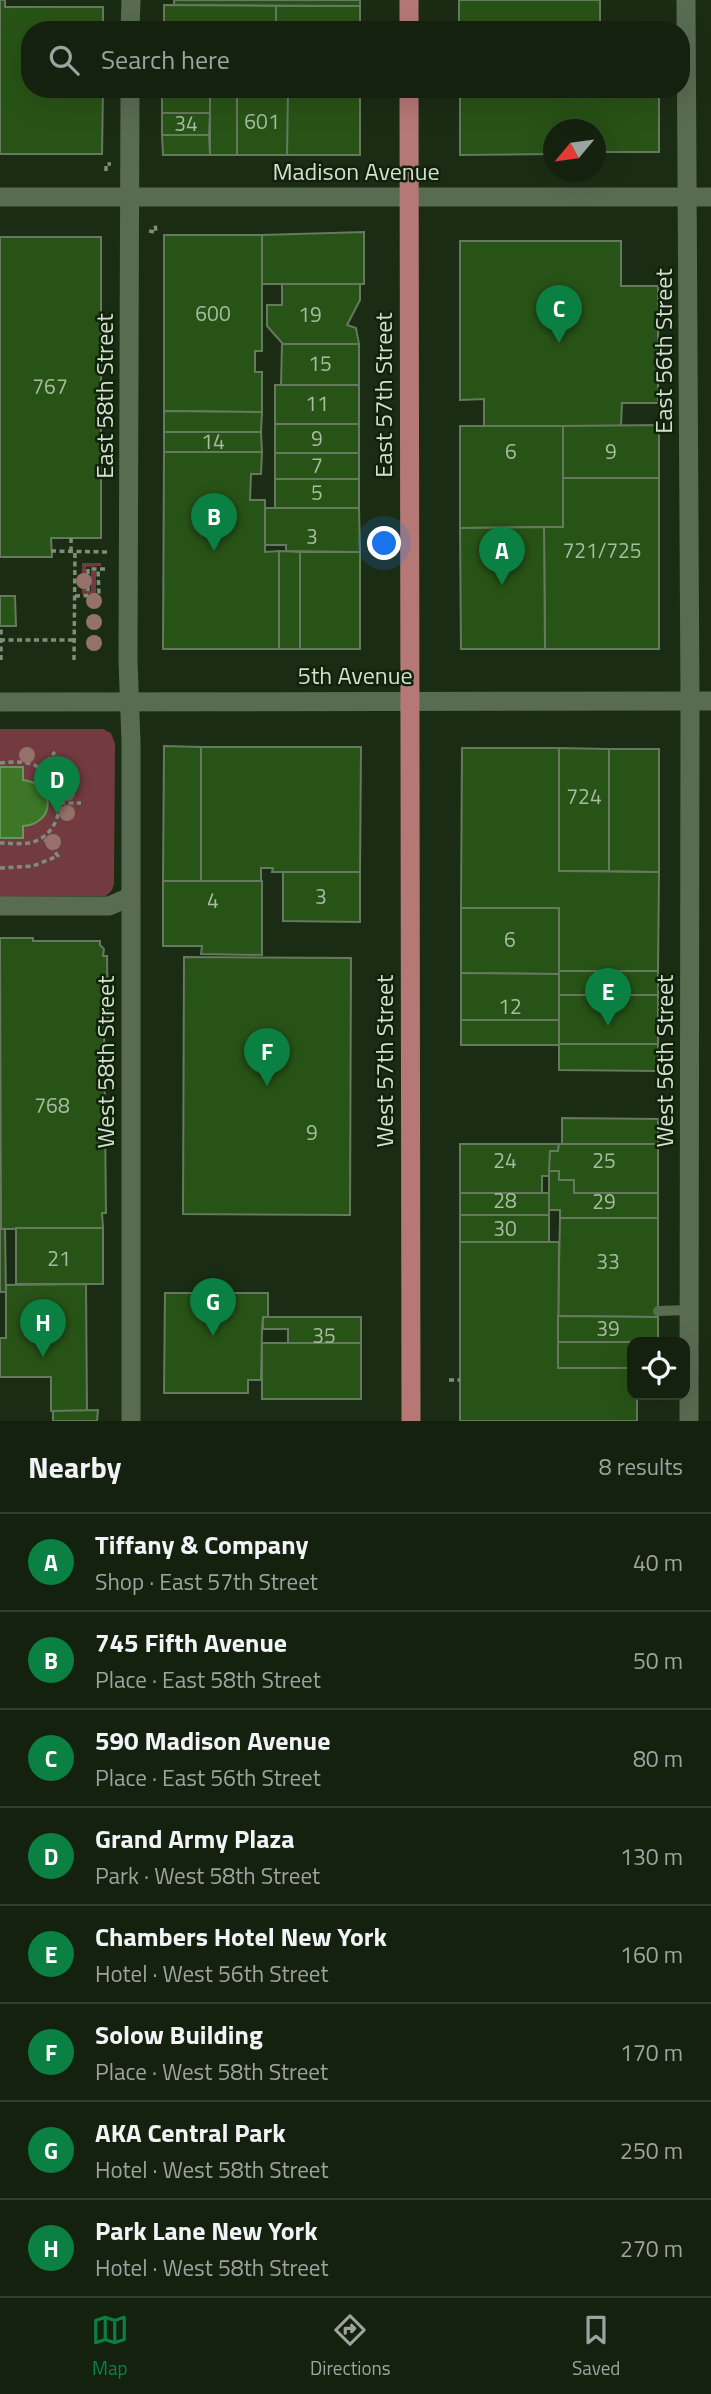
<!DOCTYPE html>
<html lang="en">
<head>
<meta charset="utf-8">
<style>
  :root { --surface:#14210f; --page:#1d2918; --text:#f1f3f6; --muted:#9da39e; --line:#333e2f; --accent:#0b8043 }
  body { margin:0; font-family:"Titillium Web",sans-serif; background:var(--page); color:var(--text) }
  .controls { position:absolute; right:21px; bottom:21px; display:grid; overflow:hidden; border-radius:14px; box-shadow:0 7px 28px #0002 }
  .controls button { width:63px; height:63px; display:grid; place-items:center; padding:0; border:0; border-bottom:2px solid var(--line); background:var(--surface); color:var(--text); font:35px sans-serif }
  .compass { position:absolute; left:543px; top:119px; width:63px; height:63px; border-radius:50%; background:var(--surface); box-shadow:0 7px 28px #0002; rotate:241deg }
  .you { position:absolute; left:385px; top:544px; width:24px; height:24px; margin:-18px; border:5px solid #fff; border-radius:50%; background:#1a73e8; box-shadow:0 0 0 10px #1a73e833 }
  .badge { display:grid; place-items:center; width:46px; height:46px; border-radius:50%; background:var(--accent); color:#fff; font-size:23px; font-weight:700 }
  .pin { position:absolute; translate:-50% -58px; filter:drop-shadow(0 2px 4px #0008) }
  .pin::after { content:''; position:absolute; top:37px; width:24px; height:21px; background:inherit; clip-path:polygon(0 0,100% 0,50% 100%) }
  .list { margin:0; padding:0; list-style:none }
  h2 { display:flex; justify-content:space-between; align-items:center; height:91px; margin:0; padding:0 28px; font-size:30px }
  h2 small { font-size:23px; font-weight:400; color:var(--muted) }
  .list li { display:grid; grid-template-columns:46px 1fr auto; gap:21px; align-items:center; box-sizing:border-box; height:98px; padding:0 28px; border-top:2px solid var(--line) }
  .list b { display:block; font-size:26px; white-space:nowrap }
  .list p { margin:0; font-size:23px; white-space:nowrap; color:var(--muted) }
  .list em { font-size:23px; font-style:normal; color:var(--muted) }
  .icon { flex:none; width:38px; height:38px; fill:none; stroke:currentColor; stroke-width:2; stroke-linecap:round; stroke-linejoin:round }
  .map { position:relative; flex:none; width:711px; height:1421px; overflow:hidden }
  .search { position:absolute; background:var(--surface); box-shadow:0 7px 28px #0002; left:21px; right:21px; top:21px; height:77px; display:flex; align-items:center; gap:18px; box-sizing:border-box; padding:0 24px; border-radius:28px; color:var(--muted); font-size:26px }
  .sheet { height:875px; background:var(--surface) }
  nav { display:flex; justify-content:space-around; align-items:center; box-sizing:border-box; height:98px; border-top:2px solid var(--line); background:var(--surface); font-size:19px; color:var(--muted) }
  nav a { display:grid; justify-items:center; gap:4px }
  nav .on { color:var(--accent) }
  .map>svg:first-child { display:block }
  .green { fill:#723b40 }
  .water { fill:#3d7626; stroke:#6a9659; stroke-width:2 }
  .building { fill:#285316; stroke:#65795e; stroke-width:2 }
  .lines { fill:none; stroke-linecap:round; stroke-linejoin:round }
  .path { stroke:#7f8d7a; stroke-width:3.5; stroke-dasharray:5 3.5; stroke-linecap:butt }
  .service { stroke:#586c52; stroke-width:10 }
  .minor { stroke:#586c52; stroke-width:19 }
  .secondary { stroke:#586c52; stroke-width:19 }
  .primary { stroke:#b57875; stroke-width:19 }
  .tree { fill:#957169 }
  .labels { text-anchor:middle; stroke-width:5; stroke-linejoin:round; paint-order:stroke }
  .number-label { font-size:21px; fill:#a8bca2 }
  .street-label { font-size:24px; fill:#d3dfd0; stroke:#11220b }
</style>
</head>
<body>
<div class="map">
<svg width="711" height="1421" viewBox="0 0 711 1421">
  <rect width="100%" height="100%" fill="#1b2c14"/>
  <g class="green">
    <path d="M82 563H101V566L86 567V590L91 591V571H96V594H82Z"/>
    <path d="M0 729H103L111 733 115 744 114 884 112 890 106 896 0 897Z"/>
  </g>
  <path class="water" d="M0 767H23V780C56 783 56 824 23 826V838H0Z"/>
  <g class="building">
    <path d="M0 0H5V7H103V30H30V89H103L102 154H0Z"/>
    <path d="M174 0H360V6L174 5Z"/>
    <rect x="459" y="0" width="141" height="30"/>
    <path d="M164 5 276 6V30H164Z"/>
    <rect x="276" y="6" width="84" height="24"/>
    <rect x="162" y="89" width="48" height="24"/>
    <rect x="210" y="89" width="27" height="66"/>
    <rect x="237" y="89" width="51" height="66"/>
    <path d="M288 89H360V155H287Z"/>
    <path d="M460 89H659V152H596V130H554V154L460 155Z"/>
    <path d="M162 113H210L209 135H162Z"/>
    <path d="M162 135H209L210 155H163Z"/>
    <path d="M364 232V284H262V235Z"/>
    <path d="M164 235H262V351H255V372H262V412L164 411Z"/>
    <path d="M0 237H101V538H51L52 557H0Z"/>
    <path d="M460 241H621V286H658V403H622L621 426H484V399L460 400Z"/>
    <path d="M282 284H360V300L347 325 356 328 359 344H283L267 326V305H282Z"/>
    <path d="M282 344H359V385H281Z"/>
    <rect x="275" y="385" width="84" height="39"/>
    <path d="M164 411 262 412 261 432H164Z"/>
    <rect x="275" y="424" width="84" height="29"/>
    <path d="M659 425V478H563V426Z"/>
    <path d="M460 426H563V527L460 528Z"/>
    <path d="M164 432H261L262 452H164Z"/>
    <path d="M164 452H262L261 474H251L250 500H265V552L279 551V649H163Z"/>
    <rect x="275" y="453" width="84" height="26"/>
    <path d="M563 478H659V649H545L544 527H563Z"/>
    <rect x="275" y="479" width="84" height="29"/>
    <path d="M265 508H359L360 552 286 551V545H265Z"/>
    <path d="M544 527 545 649H461L460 528Z"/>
    <path d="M279 551 300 552V649H279Z"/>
    <rect x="300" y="552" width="60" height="97"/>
    <path d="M0 596H15L16 626H0Z"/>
    <path d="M164 746 201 747V881H163Z"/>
    <path d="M201 747H361L360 872H272L273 868H261V881H201Z"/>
    <path d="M462 748H559V871L659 872 658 971H559V908H461Z"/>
    <path d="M559 748 609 749V871H559Z"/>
    <path d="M609 749H659V872L609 871Z"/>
    <path d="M283 872H360V922L283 921Z"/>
    <path d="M163 881H262V955L201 954 202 946H163Z"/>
    <path d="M461 908H559V974L461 973Z"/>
    <path d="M0 938H33V941H100V945L104 949 103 956H107L108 1026H104L106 1213H102L103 1228 1 1229Z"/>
    <path d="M184 957 351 958 350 1215 183 1214Z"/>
    <rect x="559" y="971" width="99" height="24"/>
    <path d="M461 973 559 974V1020H461Z"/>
    <rect x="559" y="995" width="99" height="49"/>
    <rect x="461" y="1020" width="98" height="25"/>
    <path d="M559 1044H658V1071L559 1070Z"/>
    <path d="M562 1118 658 1119V1144H562Z"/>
    <path d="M460 1144H559L558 1151H550V1176H542V1193H460Z"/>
    <path d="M559 1144H658V1193H574V1180H559V1171H549L550 1151H558Z"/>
    <path d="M549 1171H559V1180H574V1193H658V1218H560V1210H549Z"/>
    <rect x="460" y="1193" width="89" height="22"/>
    <path d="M460 1215H549V1243L460 1242Z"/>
    <path d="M560 1218H658V1317L558 1316Z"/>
    <rect x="16" y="1228" width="87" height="56"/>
    <path d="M0 1229H5L6 1292H0Z"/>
    <path d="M460 1242H559L558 1368H632V1395H637V1421H460Z"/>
    <path d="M86 1284 87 1411H51V1377H0V1338H6V1285Z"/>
    <path d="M165 1293H268V1317H263L262 1329 261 1380H248V1393H164Z"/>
    <path d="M558 1316 658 1317V1342H558Z"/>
    <path d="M263 1317H361V1343H288V1329H263Z"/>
    <path d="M558 1342H658H632V1368H558Z"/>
    <rect x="262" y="1343" width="99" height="56"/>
    <path d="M98 1410 97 1421H53V1411Z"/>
  </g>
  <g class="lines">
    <g class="path">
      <path d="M106 171V164H111"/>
      <path d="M149 231 156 232 155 223"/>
      <path d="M71 538V551"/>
      <path d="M51 551 107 552"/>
      <path d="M88 591V569H107"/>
      <path d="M75 596 99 595 98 569"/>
      <path d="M0 640H74"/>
      <path d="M1 660V626"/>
      <path d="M74 660 75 551"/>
      <path d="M0 763C12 762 27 760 38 767 67 782 67 831 33 842 23 845 11 843 0 843"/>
      <path d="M41 768 55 752"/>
      <path d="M60 803H81"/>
      <path d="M0 868 33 866 58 856 43 837"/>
      <path d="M449 1380H460"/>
    </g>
    <path class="service" d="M658 1311 689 1310"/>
    <g class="minor">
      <path d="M686 0 690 701 689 1421"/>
      <path d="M130 30 131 0"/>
      <path d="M130 89 128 661 131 742V1421"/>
      <path d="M0 906H109L130 897"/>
    </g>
    <g class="secondary">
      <path d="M0 197H711"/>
      <path d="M0 702 711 701"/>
    </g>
    <g class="primary">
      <path d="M409 30V0"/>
      <path d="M409 89 411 1421"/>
    </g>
  </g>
  <g class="tree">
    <circle cx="84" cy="581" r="8"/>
    <circle cx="94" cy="601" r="8"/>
    <circle cx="94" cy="622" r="8"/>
    <circle cx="94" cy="643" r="8"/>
    <circle cx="27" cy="755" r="8"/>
    <circle cx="60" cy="775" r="8"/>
    <circle cx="67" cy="793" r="8"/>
    <circle cx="67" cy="813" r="8"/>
    <circle cx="53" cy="842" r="8"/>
  </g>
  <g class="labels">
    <g class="number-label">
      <text x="262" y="129">601</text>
      <text x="186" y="131">34</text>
      <text x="213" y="321">600</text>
      <text x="310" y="322">19</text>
      <text x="320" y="371">15</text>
      <text x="50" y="394">767</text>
      <text x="317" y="411">11</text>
      <text x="317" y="446">9</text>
      <text x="213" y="449">14</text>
      <text x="511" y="459">6</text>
      <text x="611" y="459">9</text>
      <text x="317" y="473">7</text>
      <text x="317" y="500">5</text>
      <text x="312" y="544">3</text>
      <text x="602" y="558">721/725</text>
      <text x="584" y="804">724</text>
      <text x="321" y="904">3</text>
      <text x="213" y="908">4</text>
      <text x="510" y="947">6</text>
      <text x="510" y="1014">12</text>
      <text x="52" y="1113">768</text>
      <text x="312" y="1140">9</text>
      <text x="505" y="1168">24</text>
      <text x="604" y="1168">25</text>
      <text x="505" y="1208">28</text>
      <text x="604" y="1209">29</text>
      <text x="505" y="1236">30</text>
      <text x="59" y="1266">21</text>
      <text x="608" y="1269">33</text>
      <text x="608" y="1336">39</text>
      <text x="324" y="1343">35</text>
    </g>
    <g class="street-label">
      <text x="356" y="180">Madison Avenue</text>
      <text transform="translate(664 351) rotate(-90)" y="8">East 56th Street</text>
      <text transform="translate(384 395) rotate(-90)" y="8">East 57th Street</text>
      <text transform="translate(105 396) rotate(-90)" y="8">East 58th Street</text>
      <text x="355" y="684">5th Avenue</text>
      <text transform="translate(385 1061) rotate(-90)" y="8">West 57th Street</text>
      <text transform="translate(665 1061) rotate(-90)" y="8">West 56th Street</text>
      <text transform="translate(106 1062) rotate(-90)" y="8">West 58th Street</text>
    </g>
  </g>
</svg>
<div class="controls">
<button><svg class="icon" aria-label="locate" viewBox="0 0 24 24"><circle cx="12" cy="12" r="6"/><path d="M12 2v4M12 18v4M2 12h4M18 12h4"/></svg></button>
</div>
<svg class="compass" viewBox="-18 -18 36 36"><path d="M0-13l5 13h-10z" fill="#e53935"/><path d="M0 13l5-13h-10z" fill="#9da39e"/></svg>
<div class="you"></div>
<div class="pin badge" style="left:502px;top:585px">A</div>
<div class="pin badge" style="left:214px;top:551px">B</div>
<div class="pin badge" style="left:559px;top:343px">C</div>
<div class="pin badge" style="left:57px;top:814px">D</div>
<div class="pin badge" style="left:608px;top:1026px">E</div>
<div class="pin badge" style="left:267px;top:1086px">F</div>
<div class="pin badge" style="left:213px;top:1336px">G</div>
<div class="pin badge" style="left:43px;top:1357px">H</div>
<div class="search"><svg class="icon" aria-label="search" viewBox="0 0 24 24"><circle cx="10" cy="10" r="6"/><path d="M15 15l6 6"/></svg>Search here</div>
</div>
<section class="sheet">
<h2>Nearby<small>8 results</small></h2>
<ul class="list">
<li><span class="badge">A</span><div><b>Tiffany &amp; Company</b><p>Shop · East 57th Street</p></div><em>40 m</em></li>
<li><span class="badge">B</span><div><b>745 Fifth Avenue</b><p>Place · East 58th Street</p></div><em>50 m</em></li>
<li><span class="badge">C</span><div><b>590 Madison Avenue</b><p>Place · East 56th Street</p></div><em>80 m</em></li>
<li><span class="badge">D</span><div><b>Grand Army Plaza</b><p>Park · West 58th Street</p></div><em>130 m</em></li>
<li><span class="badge">E</span><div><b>Chambers Hotel New York</b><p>Hotel · West 56th Street</p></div><em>160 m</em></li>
<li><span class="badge">F</span><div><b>Solow Building</b><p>Place · West 58th Street</p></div><em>170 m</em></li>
<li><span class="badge">G</span><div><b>AKA Central Park</b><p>Hotel · West 58th Street</p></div><em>250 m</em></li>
<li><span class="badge">H</span><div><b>Park Lane New York</b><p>Hotel · West 58th Street</p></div><em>270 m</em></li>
</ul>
</section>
<nav>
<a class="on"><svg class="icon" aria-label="map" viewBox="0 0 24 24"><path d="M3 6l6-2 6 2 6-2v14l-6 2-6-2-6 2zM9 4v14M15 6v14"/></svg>Map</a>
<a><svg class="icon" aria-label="directions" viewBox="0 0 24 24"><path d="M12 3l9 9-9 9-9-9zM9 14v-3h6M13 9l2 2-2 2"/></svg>Directions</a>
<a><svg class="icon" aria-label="saved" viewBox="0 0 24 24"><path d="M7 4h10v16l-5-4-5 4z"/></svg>Saved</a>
</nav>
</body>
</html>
